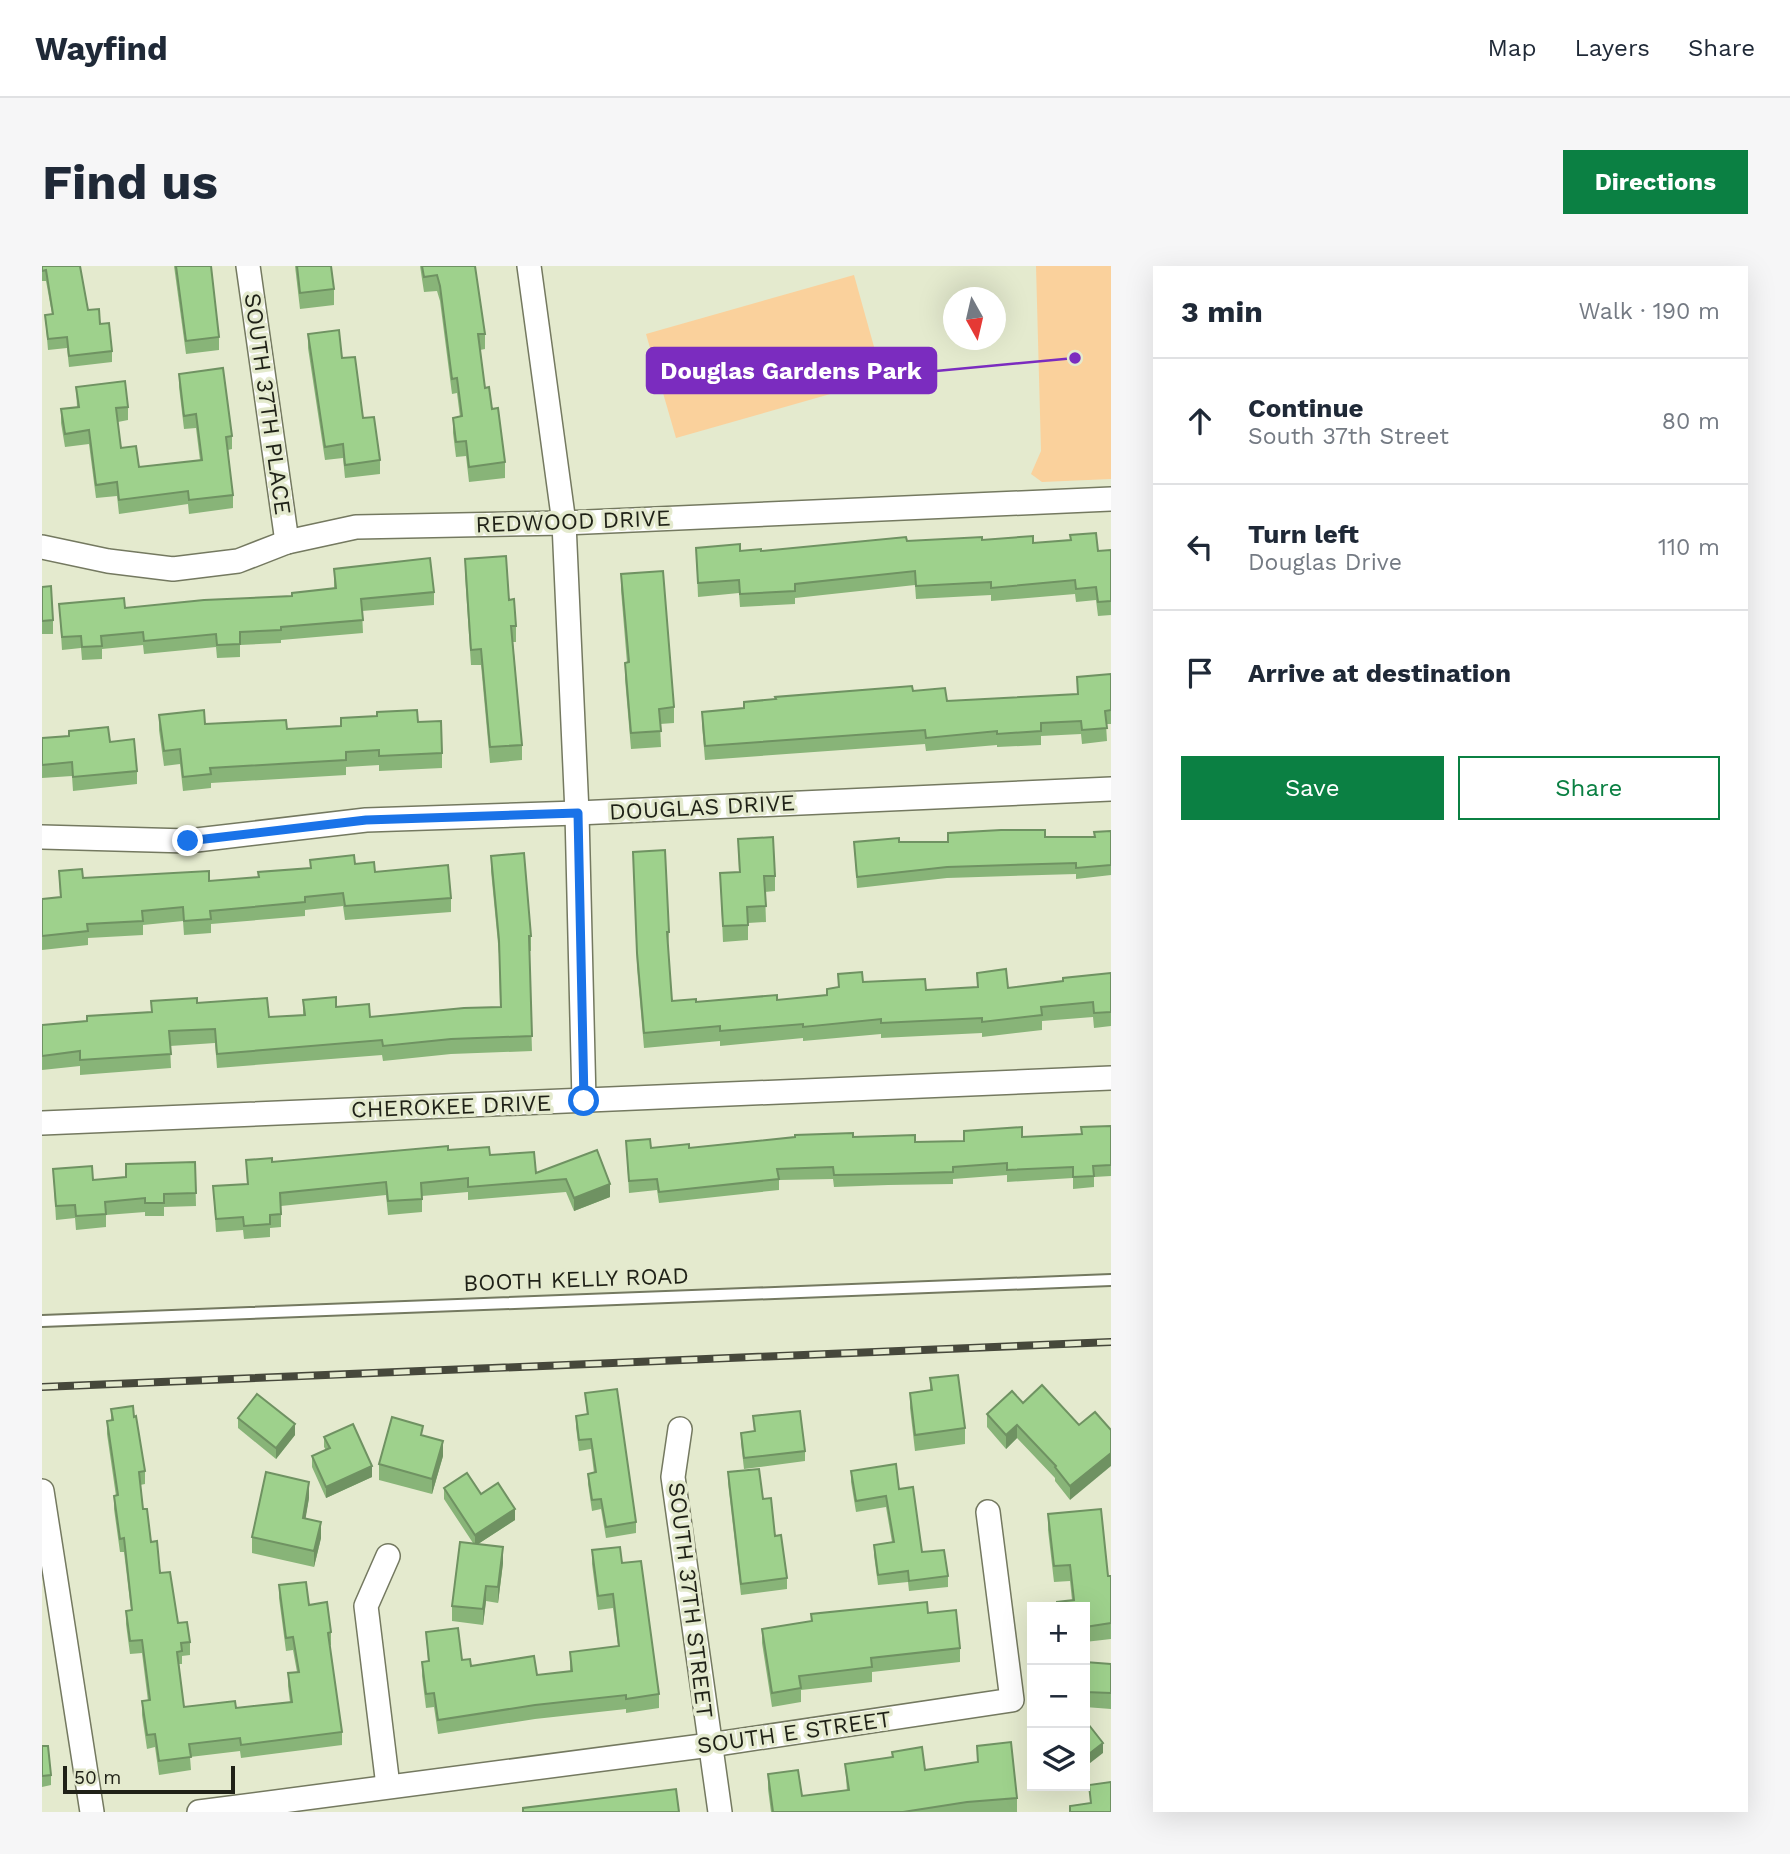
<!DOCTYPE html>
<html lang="en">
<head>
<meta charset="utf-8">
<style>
  :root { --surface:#fff; --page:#f6f6f7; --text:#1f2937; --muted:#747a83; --line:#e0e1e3; --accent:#0b8043 }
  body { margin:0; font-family:"Work Sans",sans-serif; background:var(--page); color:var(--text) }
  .controls { position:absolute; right:21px; bottom:21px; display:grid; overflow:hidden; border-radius:0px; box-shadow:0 7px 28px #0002 }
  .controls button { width:63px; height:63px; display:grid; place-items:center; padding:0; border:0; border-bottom:2px solid var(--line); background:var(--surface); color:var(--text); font:35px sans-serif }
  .compass { position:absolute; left:901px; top:21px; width:63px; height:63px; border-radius:50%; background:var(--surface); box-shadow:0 7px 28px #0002; rotate:172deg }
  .scale { position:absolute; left:21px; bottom:18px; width:172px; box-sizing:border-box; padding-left:7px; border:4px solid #1f2117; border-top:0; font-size:19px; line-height:24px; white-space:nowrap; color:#1f2117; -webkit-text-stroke:5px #e4eace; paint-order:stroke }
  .stop { position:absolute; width:21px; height:21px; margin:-16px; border:5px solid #1a73e8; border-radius:50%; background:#fff }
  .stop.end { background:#1a73e8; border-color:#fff; box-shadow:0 2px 7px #0008 }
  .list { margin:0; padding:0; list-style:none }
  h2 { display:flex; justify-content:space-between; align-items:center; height:91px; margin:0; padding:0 28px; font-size:30px }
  h2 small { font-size:23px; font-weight:400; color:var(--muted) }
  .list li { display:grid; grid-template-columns:46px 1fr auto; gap:21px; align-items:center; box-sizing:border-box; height:126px; padding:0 28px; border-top:2px solid var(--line) }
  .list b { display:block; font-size:26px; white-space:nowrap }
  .list p { margin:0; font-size:23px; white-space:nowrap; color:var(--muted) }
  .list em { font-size:23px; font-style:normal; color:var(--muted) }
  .actions { display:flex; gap:14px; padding:21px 28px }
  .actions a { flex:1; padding:16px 0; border:2px solid var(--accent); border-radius:0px; text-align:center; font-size:24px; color:var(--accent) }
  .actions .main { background:var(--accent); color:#fff }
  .icon { flex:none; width:38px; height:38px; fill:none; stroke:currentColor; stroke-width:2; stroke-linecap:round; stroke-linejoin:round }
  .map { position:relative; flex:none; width:1069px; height:1546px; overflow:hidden; border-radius:0px }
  header { display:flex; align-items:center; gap:42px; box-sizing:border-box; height:98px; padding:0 35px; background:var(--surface); border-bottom:2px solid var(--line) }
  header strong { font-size:33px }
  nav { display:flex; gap:38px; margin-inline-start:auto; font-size:24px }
  .intro { display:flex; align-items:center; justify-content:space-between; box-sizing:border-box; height:168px; padding:0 42px }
  h1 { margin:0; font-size:49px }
  .button { padding:18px 32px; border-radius:0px; background:var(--accent); color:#fff; font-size:24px; font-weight:700 }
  main { display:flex; gap:42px; padding:0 42px }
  aside { flex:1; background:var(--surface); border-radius:0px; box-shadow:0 7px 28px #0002 }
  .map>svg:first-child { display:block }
  .green { fill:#fad19c }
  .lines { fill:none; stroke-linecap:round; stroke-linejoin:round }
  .lane-casing { stroke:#747960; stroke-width:14 }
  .street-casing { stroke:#747960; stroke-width:26 }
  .lane { stroke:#fff; stroke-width:10 }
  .street { stroke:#fff; stroke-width:23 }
  .rail-casing { stroke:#46483b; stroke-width:8 }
  .rail { stroke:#e4eace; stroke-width:5; stroke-dasharray:16; stroke-linecap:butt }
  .wall { fill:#88b478 }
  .shaded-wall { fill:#6f9262 }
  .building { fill:#9ed18c; stroke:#6f9262; stroke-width:2 }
  .route { stroke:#1a73e8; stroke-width:9 }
  .labels { text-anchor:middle; stroke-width:7; stroke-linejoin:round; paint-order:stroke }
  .street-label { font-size:23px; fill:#1f2117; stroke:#e4eace }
  .leader { fill:none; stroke:#7b2cbf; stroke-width:2.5 }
  .callout-dot { fill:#7b2cbf; stroke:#e4eace; stroke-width:2.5 }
  .callout { fill:#7b2cbf; stroke:#7b2cbf; stroke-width:2.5 }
  .callout-label { font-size:24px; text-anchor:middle; font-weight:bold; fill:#fff }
</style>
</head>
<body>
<header>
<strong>Wayfind</strong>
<nav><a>Map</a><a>Layers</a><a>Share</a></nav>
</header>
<div class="intro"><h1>Find us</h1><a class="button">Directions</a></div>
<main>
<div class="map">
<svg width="1069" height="1546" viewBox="0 0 1069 1546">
  <rect width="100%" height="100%" fill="#e4eace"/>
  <g class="green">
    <path d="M994 0H1069V213L1000 216 989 208 999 185Z"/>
    <path d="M812 9 841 113 634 172 604 68Z"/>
  </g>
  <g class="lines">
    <g class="lane-casing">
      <path id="lane" d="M0 1055 1069 1014"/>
    </g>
    <g class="street-casing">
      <g id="street">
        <path d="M206 0 245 276"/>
        <path d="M487 0 522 257 535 547 542 835"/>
        <path d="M0 281 66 295 131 303 196 295 245 276 314 261 522 257 1069 233"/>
        <path d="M0 571 146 575 324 554 535 547 1069 523"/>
        <path d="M0 857 1069 812"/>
        <path d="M638 1163 631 1211 678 1546"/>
        <path d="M0 1225 50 1546"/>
        <path d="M346 1520 324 1340 346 1290"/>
        <path d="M157 1546 668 1479 970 1434 946 1246"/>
      </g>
    </g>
    <use href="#lane" class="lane"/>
    <use href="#street" class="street"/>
    <g class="rail-casing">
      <path id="rail" d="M0 1121 1069 1076"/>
    </g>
    <use href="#rail" class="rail"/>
  </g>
  <g class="wall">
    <path d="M0 0 46 44 58 58 70 85V96L27 101 25 82 6 84 3 49 10 48 4 15H0Z"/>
    <path d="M132 0H169L177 71V84L144 88Z"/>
    <path d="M253 0H289L292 23V39L258 43Z"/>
    <path d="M378 0H433L443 68V83L438 84 443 122 463 196V212L427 216 424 190 414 191 411 167V152L418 151 415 127 410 128 398 35 395 25 382 26Z"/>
    <path d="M266 68 300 92 321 152 338 194V208L303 212 301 192 283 194 266 82Z"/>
    <path d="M137 108 190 170V183L186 184 191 229V242L147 248 146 238 77 248 75 230 54 232 47 178 23 181 19 157V143L35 141 34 121 86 141V154L76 156 79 182 97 201 158 194 154 162 142 163 137 121Z"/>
    <path d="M940 274 991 277 1056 285 1069 284V349L1056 350 1054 334 1034 336 1033 328 949 335V329L874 333 873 319 753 332V338L698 341 697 327 656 331 654 282 719 285 865 275Z"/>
    <path d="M423 293 467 334 474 360V376H471L480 479V494L448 497 439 399H429L423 309Z"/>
    <path d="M292 303 392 326V339L320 345 321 367 239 374V377L198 379V391L175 392 174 381 102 388 101 379 60 383V393L40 394 39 382 20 384 17 338 83 342 250 330 292 322Z"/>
    <path d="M579 308 632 441V457L618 458 619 481 589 483 583 413V397H585L579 324Z"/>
    <path d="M0 321 11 354V368H0Z"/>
    <path d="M1069 408V458H1064L1065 475 1040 478 1039 468 999 470V479L955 481V479L884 485 883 478 663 494 660 459V446L702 442V436L871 425 905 435 1035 428V411Z"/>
    <path d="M117 449 163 458 245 463 376 456 400 487V502L337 505V499L304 501V509L169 517V522L141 525 138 498 122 500 117 464Z"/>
    <path d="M0 472 68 476 95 505V518L31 525 30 510 0 512Z"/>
    <path d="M1069 565V609L1034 613V608L905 612 815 622 812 576H906L1003 571H1052Z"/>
    <path d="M696 573 733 610V625L723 626 724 656 706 657V674L681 676 678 607 697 606Z"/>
    <path d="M591 586 627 666 626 681 630 735 654 736 735 734 785 729V723L796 721V708L821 716 884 724 935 721V707L966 722 1021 715 1069 707V760L1052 762 1051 751 1000 755V764L940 771V767L839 772V768L761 775V772L678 780V775L602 782 595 702Z"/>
    <path d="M449 590 489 670V685H487L490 785 409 788 341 795 340 789 175 802 173 777 128 780 129 802 38 809V800L0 804V759L45 755 109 746V735L155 737 227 751 261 749V734L294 741 328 751 458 741 457 688 449 605Z"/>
    <path d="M268 594 313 598 409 632V646L303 654 301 640 263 644V650L169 658V667L142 669 141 655 101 659V669L46 672V679L0 684V633L18 631 17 605 41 612 167 615 216 611 268 602Z"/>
    <path d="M1069 860V910L1052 911V921L1031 923V912L965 916V909L911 913V918L846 919 792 921 791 913 737 914V924L617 937 615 924 587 927 584 875 609 882H647L811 871 873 876 922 875V865L980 871 1039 868Z"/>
    <path d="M406 884 448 889 494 907 555 884 568 931 532 945 524 926 426 934V926L380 930V946L346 949 344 929 239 940V961L228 962V971L202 973 201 964 174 966 171 920 205 918 204 894 230 896Z"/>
    <path d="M153 896 154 940 122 941V950H103V946L64 949V961L34 964 33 952 14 954 11 903 51 914 84 911Z"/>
    <path d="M888 1112 923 1162V1178L873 1185 868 1142V1127L888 1124Z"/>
    <path d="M543 1127 594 1256V1267L564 1272 559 1243 550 1245 546 1218V1208L552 1207 549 1183 537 1185 534 1161V1150L545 1149Z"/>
    <path d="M981 1137 1037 1159 1028 1234 1013 1215V1212L975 1172 964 1183 945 1161V1148Z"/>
    <path d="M69 1143 92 1151 103 1205V1218L98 1219 101 1243 109 1276 136 1357 148 1376V1389L140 1390V1398H137L142 1441 194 1442 248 1436 246 1420V1407L255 1406 251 1384 244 1385 237 1332V1319L267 1339 289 1366V1379L287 1380 300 1466V1479L199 1492 198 1485 148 1491 149 1504 117 1509 113 1481 105 1483 100 1449V1435H106L100 1387 88 1388 84 1358V1345L89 1344 82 1286H78L72 1243V1230H74L65 1168V1155L69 1154Z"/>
    <path d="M711 1150 763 1185V1195L702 1203 699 1177V1167L712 1165Z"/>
    <path d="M196 1152 253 1169 234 1193 196 1162Z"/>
    <path d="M381 1169 401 1190 390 1228 337 1214V1198Z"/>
    <path d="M282 1171 330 1211 284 1232 270 1201V1190L284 1184 282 1181Z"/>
    <path d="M809 1205 857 1223 880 1286 906 1310V1321L867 1325 866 1316 836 1319 832 1289V1279L850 1276 844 1241 814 1246 809 1216Z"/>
    <path d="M686 1206 721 1233 733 1270 745 1312V1323L699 1329 686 1217Z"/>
    <path d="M402 1222 439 1228 473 1254 436 1278 461 1297 456 1337 444 1335 441 1359 410 1355V1340L431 1277 402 1233Z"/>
    <path d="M267 1232 263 1253 279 1272 272 1301 210 1287V1271Z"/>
    <path d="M1006 1248 1066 1310H1069V1373L1043 1376V1341H1015V1336L1030 1334 1028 1315 1012 1316 1006 1264Z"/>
    <path d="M550 1284 580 1297 617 1428V1442L584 1447V1443L493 1453 396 1468 392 1441 384 1442 380 1410V1396L386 1395 384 1366 429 1400 495 1409 528 1405V1386L576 1380 571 1342 556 1344 550 1298Z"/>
    <path d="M886 1347 918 1382V1396L830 1406V1416L759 1424V1436L730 1441 720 1377V1363L769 1355V1348Z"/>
    <path d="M1069 1398V1443L1043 1441V1406Z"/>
    <path d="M0 1480 9 1509V1519L0 1521Z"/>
    <path d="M935 1480 975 1532V1546H729L726 1523V1508L760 1530 805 1525 803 1498 850 1492V1486L883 1504 935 1496Z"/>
  </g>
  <g class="shaded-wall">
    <path d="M568 918V931L532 945V932Z"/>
    <path d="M253 1158V1169L234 1193V1182Z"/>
    <path d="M975 1159V1172L964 1183V1169Z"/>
    <path d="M401 1175V1190L390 1228V1213Z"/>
    <path d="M1069 1187V1200L1028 1234V1220Z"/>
    <path d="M330 1200V1211L284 1232V1221Z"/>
    <path d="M267 1216V1232L261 1268V1252Z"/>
    <path d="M473 1243V1254L433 1280V1269Z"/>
    <path d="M279 1256V1272L272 1301V1285Z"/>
    <path d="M461 1281V1297L456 1337V1321Z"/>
    <path d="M444 1320V1335L441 1359V1343Z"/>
    <path d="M1061 1477V1487L1043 1501V1491Z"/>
  </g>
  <g class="building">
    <path d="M0 0H38L46 44 57 43 58 58 67 57 70 85 27 90 25 71 6 73 3 49 11 48 4 4 0 5Z"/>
    <path d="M134 0H169L177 71 144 75Z"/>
    <path d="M255 0H289L292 23 258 27Z"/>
    <path d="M380 0H433L443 68H436L443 122 447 121 450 143 456 142 463 196 427 201 424 175 414 176 411 152 420 150 415 112 410 113 398 20 395 9 382 11Z"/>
    <path d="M297 64 300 92 313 91 321 152 332 151 338 194 303 199 301 178 283 181 266 68Z"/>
    <path d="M181 102 190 170 184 171 191 229 147 234 146 225 77 234 75 216 54 219 47 164 23 168 19 143 37 141 34 121 83 115 86 141 74 142 79 182 94 180 97 201 160 194 154 148 142 150 137 108Z"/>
    <path d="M1054 267 1056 285 1069 284V335L1056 336 1054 321 1034 323 1033 314 949 322V316L874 320 873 305 753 318V325L698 328 697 314 656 317 654 282 698 278V285L719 283V285L864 271 865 275 940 271V274L991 270V277L1029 274 1028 269Z"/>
    <path d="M464 290 467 334 472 333 474 360H469L480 479 448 481 439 383 429 384 423 293Z"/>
    <path d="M388 292 392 326 319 333 321 354 239 361V364L198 366V378L175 379 174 368 102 375 101 366 59 370 60 380 40 381 39 370 20 371 17 338 82 332 83 342 162 334 250 330V327L294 322 292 303Z"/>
    <path d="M621 305 632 441 617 443 619 465 589 467 583 397 587 396 579 308Z"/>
    <path d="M9 320 11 354 0 355V321Z"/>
    <path d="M1069 408V444L1063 445 1065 462 1040 464 1039 455 999 457V465L955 468V465L884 472 883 464 663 480 660 446 702 442V436L734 433 733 431 870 420 871 425 903 422 905 435 1036 428 1035 411Z"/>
    <path d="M162 444 163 458 244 454 245 463 299 460V452L335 450V446L375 444 376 456 399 455 400 487 337 490V484L304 486V494L168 502 169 508 141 511 138 483 122 485 117 449Z"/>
    <path d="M66 461 68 476 92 473 95 505 31 511 30 496 0 499V472L27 470V465Z"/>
    <path d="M959 564H1003V571H1053L1052 566 1069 565V599L1034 602V597L905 601 815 611 812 576 857 572V576H906V567Z"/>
    <path d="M731 571 733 610H722L724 640 705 641 706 659 681 660 678 607 698 606 696 573Z"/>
    <path d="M623 584 627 666H625L630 735 654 733V736L735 729V734L785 729V723L797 721 796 708 820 706 821 716 883 713 884 724 936 721 935 707 964 703 966 722 1021 715V712L1069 707V746L1052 747 1051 736 999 741 1000 749 940 756V752L839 757V753L761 761V758L678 765V760L602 767 595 687 591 586Z"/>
    <path d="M482 587 489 670H487L490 770 409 773 341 780 340 774 175 788 173 763 127 765 129 788 38 794V785L0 790V759L45 755V750L110 746 109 735 155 732V737L225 732 227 751 263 749 261 734 294 731V741L327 738 328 751 422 742 459 741 457 674 449 590Z"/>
    <path d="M312 589 313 598 332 596 333 606 406 599 409 632 303 640 301 627 263 631V636L168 645 169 653 142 655 141 641 100 645 101 655 45 658 46 665 0 670V633L19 631 17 605 40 603 41 612 167 605V615L217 611 216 606 269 602 268 594Z"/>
    <path d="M1069 860V899L1051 900 1052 910 1031 911V901L965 904V897L911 901V906L846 908 792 909 791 901 735 903 737 913 617 926 615 913 587 915 584 875 608 873 609 882 647 878V882L753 871V869L811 867V871L873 869V876L922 875V865L980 861V871L1040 868 1039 861Z"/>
    <path d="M406 880V884L447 881 448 889 492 886 494 907 555 884 568 918 532 932 524 913 426 921V912L379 917 380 933 346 935 344 916 238 927 239 948 228 949V958L202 960 201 951 174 953 171 920 206 918 204 894 230 892V896Z"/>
    <path d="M153 896 154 927 122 928V937H103V932L63 936 64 948 34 950 33 939 14 940 11 903 50 900 51 914 84 911V898Z"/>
    <path d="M916 1109 923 1162 873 1169 868 1127 890 1124 888 1112Z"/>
    <path d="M1000 1119 1037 1159 1053 1146 1069 1164V1187L1028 1220 1013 1201 1014 1200 975 1159 964 1169 945 1148 970 1125 981 1137Z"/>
    <path d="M575 1123 594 1256 564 1261 559 1233 550 1234 546 1208 554 1206 549 1173 537 1174 534 1150 546 1148 543 1127Z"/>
    <path d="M215 1128 253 1158 234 1182 196 1152Z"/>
    <path d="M91 1140 92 1151 94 1150 103 1205 97 1206 101 1243H105L109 1276 115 1275 118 1307 128 1306 136 1357 145 1356 148 1376 139 1377 140 1385 135 1386 142 1441 193 1435 194 1442 250 1436 246 1407 257 1406 251 1371 244 1372 237 1319 264 1316 267 1339 285 1336 289 1366 286 1367 300 1466 199 1479 198 1472 147 1478 149 1491 117 1495 113 1468 105 1469 100 1435 108 1434 100 1374 88 1375 84 1345 90 1344 82 1272 78 1273 72 1230 76 1229 65 1155 71 1154 69 1143Z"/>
    <path d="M758 1145 763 1185 702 1192 699 1167 713 1165 711 1150Z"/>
    <path d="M350 1151 381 1160 379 1169 401 1175 390 1213 337 1198Z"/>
    <path d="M311 1158 330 1200 284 1221 270 1190 288 1182 282 1171Z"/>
    <path d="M854 1198 857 1223 871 1221 880 1286 902 1284 906 1310 867 1315 866 1305 836 1309 832 1279 852 1276 844 1230 814 1235 809 1205Z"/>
    <path d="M717 1203 721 1233 729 1232 733 1270 739 1269 745 1312 699 1318 686 1206Z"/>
    <path d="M224 1206 267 1216 261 1252 279 1256 272 1285 210 1271Z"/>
    <path d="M425 1207 439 1228 456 1217 473 1243 433 1269 402 1222Z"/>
    <path d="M1059 1243 1066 1310H1069V1357L1043 1361V1341H1015V1336L1032 1334 1028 1299 1012 1300 1006 1248Z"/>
    <path d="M418 1276 461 1281 456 1321 444 1320 441 1343 410 1340Z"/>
    <path d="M578 1281 580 1297 599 1295 617 1428 584 1433V1429L493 1439 396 1454 392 1427 384 1428 380 1396 387 1395 384 1366 416 1362 420 1394 428 1393 429 1400 492 1390 495 1409 530 1405 528 1386 577 1380 571 1328 556 1330 550 1284Z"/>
    <path d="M885 1336 886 1347 914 1344 918 1382 829 1392 830 1401 757 1410 759 1422 730 1427 720 1363 770 1355 769 1348Z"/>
    <path d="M1043 1396 1069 1398V1427L1043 1426Z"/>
    <path d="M1043 1454 1061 1477 1043 1491Z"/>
    <path d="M969 1476 975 1532 925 1536 861 1546H731L726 1508 756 1504 760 1530 807 1524 803 1498 851 1491 850 1486 880 1481 883 1504 936 1496 935 1480Z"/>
    <path d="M0 1480H6L9 1509 0 1510Z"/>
    <path d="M1069 1516V1546H1028V1540L1049 1537 1047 1519Z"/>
    <path d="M634 1523 637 1546H481V1542Z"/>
  </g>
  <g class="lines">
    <path class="route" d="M146 575 324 554 536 547 542 835"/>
  </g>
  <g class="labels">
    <g class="street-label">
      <text transform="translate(226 138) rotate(82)" y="8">SOUTH 37TH PLACE</text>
      <text transform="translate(531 255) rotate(-2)" y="8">REDWOOD DRIVE</text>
      <text transform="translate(660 541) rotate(-3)" y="8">DOUGLAS DRIVE</text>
      <text transform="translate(409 840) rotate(-2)" y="8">CHEROKEE DRIVE</text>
      <text transform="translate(534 1013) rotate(-2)" y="8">BOOTH KELLY ROAD</text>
      <text transform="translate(649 1334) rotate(83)" y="8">SOUTH 37TH STREET</text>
      <text transform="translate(752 1466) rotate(-8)" y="8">SOUTH E STREET</text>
    </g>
  </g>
  <path class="leader" d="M1033 92L894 105"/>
  <circle class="callout-dot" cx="1033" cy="92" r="7"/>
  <rect class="callout" x="605" y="82" width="289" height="45" rx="7"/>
  <g class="callout-label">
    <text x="749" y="113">Douglas Gardens Park</text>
  </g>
</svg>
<div class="controls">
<button>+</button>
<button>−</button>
<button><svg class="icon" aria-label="layers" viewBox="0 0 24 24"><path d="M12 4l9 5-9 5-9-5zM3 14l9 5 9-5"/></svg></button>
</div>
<svg class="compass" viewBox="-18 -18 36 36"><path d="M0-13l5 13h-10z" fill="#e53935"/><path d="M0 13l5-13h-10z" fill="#747a83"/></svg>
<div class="scale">50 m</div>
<div class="stop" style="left:542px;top:835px"></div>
<div class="stop end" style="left:146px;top:575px"></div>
</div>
<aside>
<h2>3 min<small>Walk · 190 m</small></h2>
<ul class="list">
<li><svg class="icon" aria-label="ahead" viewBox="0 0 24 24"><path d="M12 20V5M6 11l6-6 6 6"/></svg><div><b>Continue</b><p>South 37th Street</p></div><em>80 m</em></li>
<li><svg class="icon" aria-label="left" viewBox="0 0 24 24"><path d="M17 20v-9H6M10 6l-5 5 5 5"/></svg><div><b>Turn left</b><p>Douglas Drive</p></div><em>110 m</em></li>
<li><svg class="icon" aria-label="arrive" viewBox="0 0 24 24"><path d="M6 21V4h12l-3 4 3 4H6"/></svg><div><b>Arrive at destination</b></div></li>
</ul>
<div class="actions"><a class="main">Save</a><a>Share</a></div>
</aside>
</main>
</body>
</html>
